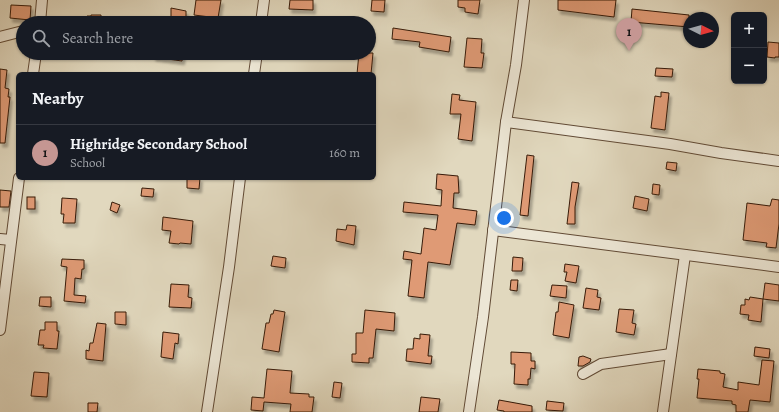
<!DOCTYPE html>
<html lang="en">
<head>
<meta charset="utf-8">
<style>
  :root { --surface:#171b24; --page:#242831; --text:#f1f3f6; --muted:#9ea1a6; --line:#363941; --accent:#c59692 }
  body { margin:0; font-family:Alegreya,serif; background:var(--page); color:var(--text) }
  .controls { position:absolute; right:12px; top:12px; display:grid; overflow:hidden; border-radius:6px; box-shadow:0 1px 3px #0004 }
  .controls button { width:36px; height:36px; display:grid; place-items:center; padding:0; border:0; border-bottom:1px solid var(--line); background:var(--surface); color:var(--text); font:20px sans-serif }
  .compass { position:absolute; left:683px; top:12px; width:36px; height:36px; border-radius:50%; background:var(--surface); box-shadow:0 1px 3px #0004; rotate:95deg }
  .you { position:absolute; left:504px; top:218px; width:14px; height:14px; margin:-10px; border:3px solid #fff; border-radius:50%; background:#1a73e8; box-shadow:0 0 0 6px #1a73e833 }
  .badge { display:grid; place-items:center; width:26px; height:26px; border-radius:50%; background:var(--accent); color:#111; font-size:13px; font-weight:700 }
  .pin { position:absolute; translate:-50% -33px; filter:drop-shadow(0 1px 2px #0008) }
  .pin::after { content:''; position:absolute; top:21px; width:14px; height:12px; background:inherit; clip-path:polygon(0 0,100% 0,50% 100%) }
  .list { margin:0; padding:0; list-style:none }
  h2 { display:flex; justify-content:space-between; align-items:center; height:52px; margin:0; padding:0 16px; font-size:17px }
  h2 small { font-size:13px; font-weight:400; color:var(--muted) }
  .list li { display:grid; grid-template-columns:26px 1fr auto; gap:12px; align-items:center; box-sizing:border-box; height:56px; padding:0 16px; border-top:1px solid var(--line) }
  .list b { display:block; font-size:15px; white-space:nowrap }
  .list p { margin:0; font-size:13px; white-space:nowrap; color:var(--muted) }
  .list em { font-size:13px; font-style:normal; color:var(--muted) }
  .icon { flex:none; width:22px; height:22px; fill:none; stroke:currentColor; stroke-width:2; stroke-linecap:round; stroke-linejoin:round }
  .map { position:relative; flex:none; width:779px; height:412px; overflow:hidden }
  .search { position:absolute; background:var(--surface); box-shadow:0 1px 3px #0004; left:16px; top:16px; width:360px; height:44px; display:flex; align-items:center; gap:10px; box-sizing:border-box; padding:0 14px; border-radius:22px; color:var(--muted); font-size:15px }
  .panel { position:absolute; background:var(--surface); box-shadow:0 1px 3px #0004; left:16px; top:72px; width:360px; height:108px; border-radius:6px }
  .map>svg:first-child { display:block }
  .building { fill:#df9a75; stroke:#361a07; filter:url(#shadow) }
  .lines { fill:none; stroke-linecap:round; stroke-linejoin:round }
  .minor-casing { stroke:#614a35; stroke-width:12 }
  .minor { stroke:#ece6d5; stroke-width:10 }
</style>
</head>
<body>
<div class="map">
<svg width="779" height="412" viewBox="0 0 779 412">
  <defs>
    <filter id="shadow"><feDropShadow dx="2.5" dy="4" stdDeviation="1" flood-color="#0004"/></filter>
  </defs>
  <rect width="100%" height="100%" fill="#e1d8be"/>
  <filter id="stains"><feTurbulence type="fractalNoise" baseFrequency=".005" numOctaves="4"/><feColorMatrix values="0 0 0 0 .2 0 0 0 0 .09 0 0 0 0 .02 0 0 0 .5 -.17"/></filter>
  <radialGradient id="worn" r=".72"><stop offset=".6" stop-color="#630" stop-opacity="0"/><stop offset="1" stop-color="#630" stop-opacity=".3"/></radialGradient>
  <g class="building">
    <path d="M196 0H221L218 18 194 15Z"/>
    <path d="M290 0H313V10L289 9Z"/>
    <path d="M372 0H385L384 12 371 11Z"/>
    <path d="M458 0H480L478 14 465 12V8L458 7Z"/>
    <path d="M558 0H616L614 17 558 10Z"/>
    <path d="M11 5 31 6 30 20 10 18Z"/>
    <path d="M171 8 186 11V19L171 18Z"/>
    <path d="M632 9 689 15V27L631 22Z"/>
    <path d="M91 15H101V17L108 18V23H86L87 16H91Z"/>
    <path d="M393 28 451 37 449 52 419 47 420 42 392 39Z"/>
    <path d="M467 38 482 39 481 53H484L482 68 464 67Z"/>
    <path d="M768 42 779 43V57H775V58L767 57Z"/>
    <path d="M154 53H183L182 61 153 57Z"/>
    <path d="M359 53H373L371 74H357Z"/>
    <path d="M656 68 673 69 672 77 655 76Z"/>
    <path d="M0 69 7 70 5 88 9 89 8 97H10L5 143H0Z"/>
    <path d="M661 92 669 93 665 130 651 128 655 96 661 97Z"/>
    <path d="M452 94 460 95 459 100 476 102 472 141 458 139 461 114H450Z"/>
    <path d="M527 155 534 156 528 216 520 215Z"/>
    <path d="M667 162 677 163 676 171 666 169Z"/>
    <path d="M437 174 458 176 459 193H454L453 208 477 211 475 225 457 223 450 265 428 262 424 298 408 296 412 260 403 259 404 251 421 254 424 228 436 230 438 215 403 212 404 202 441 206 442 190 436 189Z"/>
    <path d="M187 178H200L199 189 187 188Z"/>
    <path d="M572 182 579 183 575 207V224H567Z"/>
    <path d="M653 184 660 185 659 195 652 194Z"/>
    <path d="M142 188 154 189 153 197 141 196Z"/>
    <path d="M0 190 11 191 9 207H0Z"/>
    <path d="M635 196 649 199 647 211 633 208Z"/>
    <rect x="27" y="197" width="8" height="12"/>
    <path d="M62 198 77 199 75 223H63L64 214H61Z"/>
    <path d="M772 199 779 200V224L776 248 766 247 767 243 743 240 747 203 770 206Z"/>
    <path d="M112 202 120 205 117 213 110 210Z"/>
    <path d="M163 217 193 221 191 244 180 243 179 244 169 243 171 231 162 230Z"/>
    <path d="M347 225 356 226 354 245 336 241 337 229 346 230Z"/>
    <path d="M273 256 286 258 285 268 271 266Z"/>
    <path d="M513 257 523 258 522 271H512Z"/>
    <path d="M62 259 84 260V269H82L81 279 75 278 74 295 86 296 85 303 64 301 67 267 61 266Z"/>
    <path d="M565 264 579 266 576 283 565 281 567 272H564Z"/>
    <path d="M511 280H518L517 291 510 290Z"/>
    <path d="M765 283 779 285V301L763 299 761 322 748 320 749 315 740 314 741 305H745V299L749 300 750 297 763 299Z"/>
    <path d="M171 284 189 285 188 297 192 298 191 308 169 307Z"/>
    <path d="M552 285 567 286 566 298 550 296Z"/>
    <path d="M586 288 598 290 597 297 601 298 599 310 583 308Z"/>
    <path d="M40 297H51V307L39 306Z"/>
    <path d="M559 302 574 305 569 338 553 335 556 312H558Z"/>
    <path d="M619 309 634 310 632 323 636 324 634 335 616 332Z"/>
    <path d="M274 310 285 312 279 352 262 349 266 323H269L271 314H273Z"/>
    <path d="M365 310 395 313 394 331 376 329 373 358H369V363L352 362V354H356V333H363Z"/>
    <path d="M115 312H126V325L115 324Z"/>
    <path d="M45 322H57V331H59L57 349 43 348 44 345H38L40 330H45Z"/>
    <path d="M97 323 106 324 103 361 86 359V350L89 351 90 343H93Z"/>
    <path d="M163 332 179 334 178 344 175 343 173 359 161 357Z"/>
    <path d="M420 334 430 335 428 356H432L431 364 406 361 407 349H413L414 338 420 339Z"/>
    <path d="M755 347 770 349 769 358 754 356Z"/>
    <path d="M511 352 531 353V361H535V369L531 368 530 379H528V385L514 384 515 364H511Z"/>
    <path d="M583 356 591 359 590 362 583 366H578L579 357Z"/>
    <path d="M762 360 774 361 770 402 750 400 748 412H736V405L732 404V401L697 398 699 379H697L698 369 720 371V373L725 374 723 387 738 390V382L759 385Z"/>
    <path d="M267 369 292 371 290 393 309 394V397H314L312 412H290L291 404 264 402 263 411 251 410 252 397 264 398Z"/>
    <path d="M34 372 49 373 47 397 31 396Z"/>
    <path d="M334 382 342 383 340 398 332 397Z"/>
    <path d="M421 397 440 399 438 412H419Z"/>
    <path d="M499 400 532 406V412H504V411L497 410Z"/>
    <path d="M547 401 564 403 563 411 546 410Z"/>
    <path d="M88 403H98L97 412H88Z"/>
  </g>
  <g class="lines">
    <g class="minor-casing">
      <g id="minor">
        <path d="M40 23 42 0"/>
        <path d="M261 23 264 0"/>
        <path d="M0 37 23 31"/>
        <path d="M33 74 36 53"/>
        <path d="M254 74 257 53"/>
        <path d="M506 122 670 144 721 153 779 161"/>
        <path d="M493 230 779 267"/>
        <path d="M0 239 11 240"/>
        <path d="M0 330 19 178"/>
        <path d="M583 374 601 364 671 354"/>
        <path d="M207 412 229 267 240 178"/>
        <path d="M469 412 483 317 506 122 516 65 524 0"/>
        <path d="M663 412 685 255"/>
      </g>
    </g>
    <use href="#minor" class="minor"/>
  </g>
  <rect width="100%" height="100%" filter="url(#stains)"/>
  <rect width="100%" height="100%" fill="url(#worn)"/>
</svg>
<div class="controls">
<button>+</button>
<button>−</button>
</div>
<svg class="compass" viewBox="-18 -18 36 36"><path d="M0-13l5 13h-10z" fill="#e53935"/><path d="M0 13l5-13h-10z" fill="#9ea1a6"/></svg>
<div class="you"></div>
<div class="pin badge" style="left:629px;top:51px">1</div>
<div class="search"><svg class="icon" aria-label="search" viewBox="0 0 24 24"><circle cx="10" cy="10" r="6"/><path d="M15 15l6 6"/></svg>Search here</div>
<section class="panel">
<h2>Nearby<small></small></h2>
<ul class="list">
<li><span class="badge">1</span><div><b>Highridge Secondary School</b><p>School</p></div><em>160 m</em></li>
</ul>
</section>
</div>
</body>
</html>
